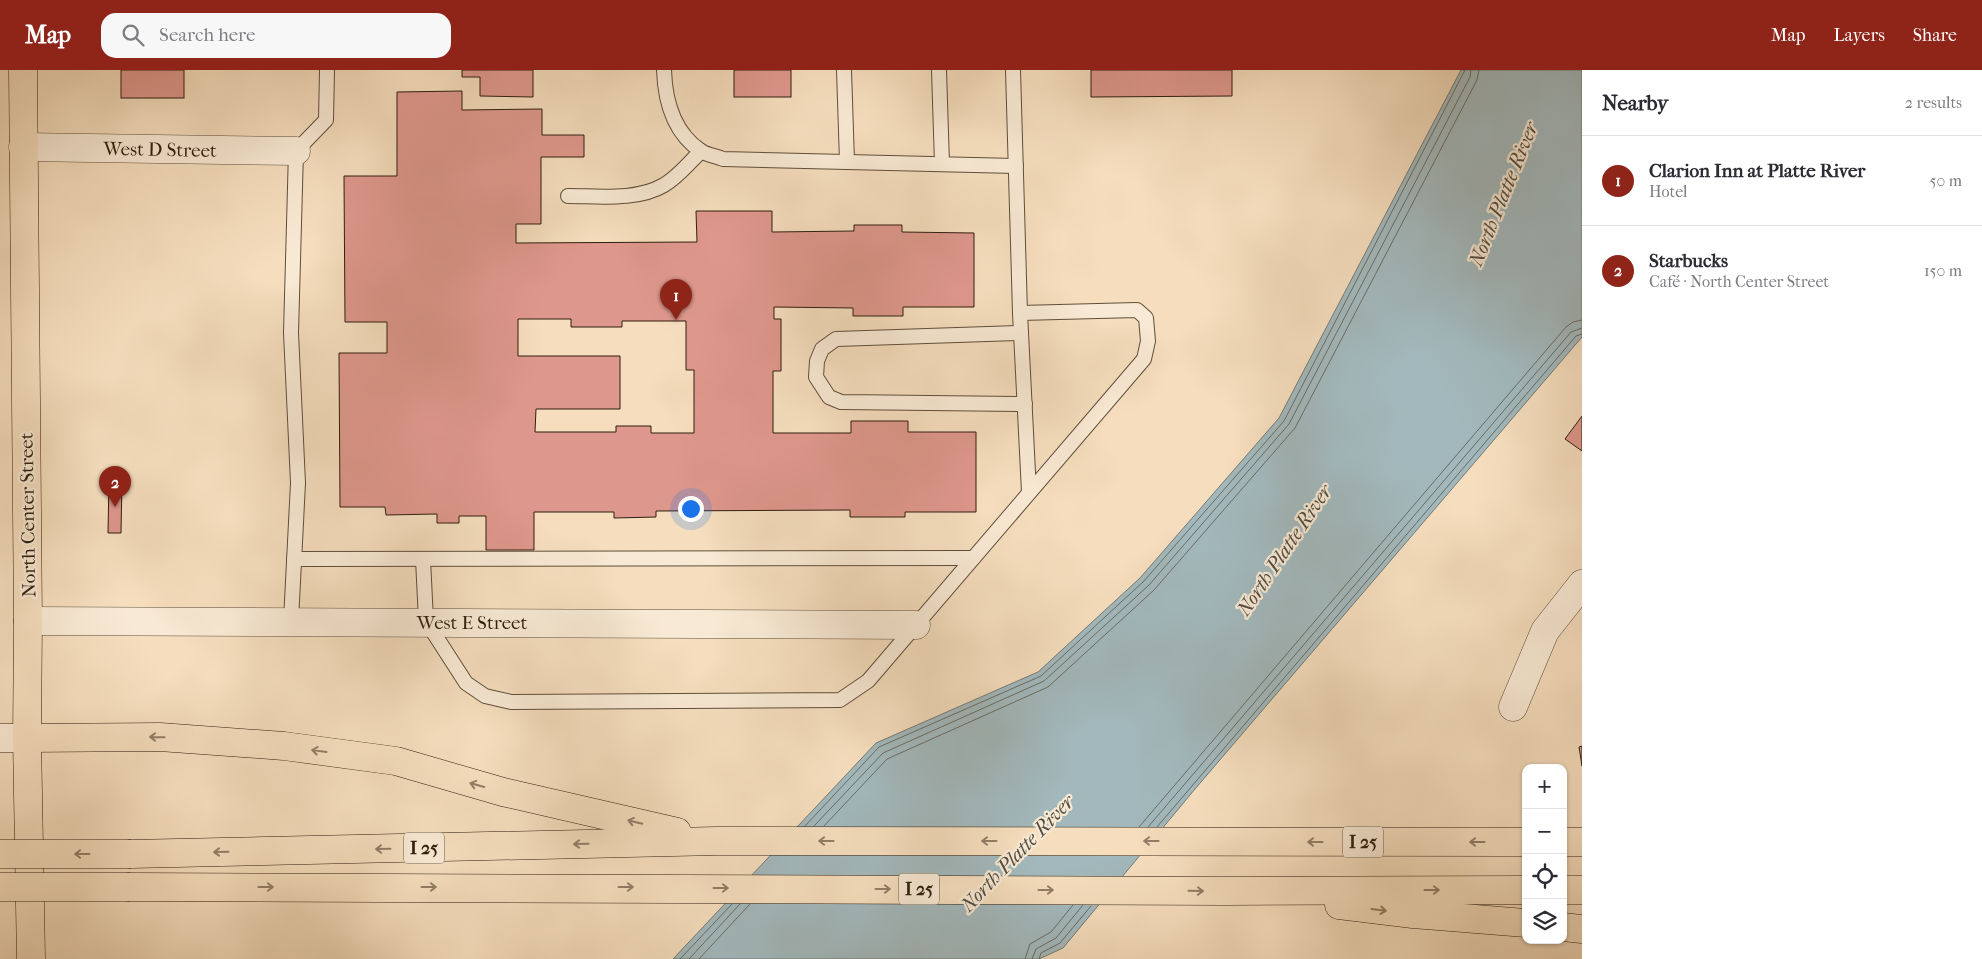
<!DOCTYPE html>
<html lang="en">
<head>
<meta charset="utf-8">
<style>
  :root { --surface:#fff; --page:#f7f7f7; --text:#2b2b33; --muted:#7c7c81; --line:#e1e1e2; --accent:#8f2418 }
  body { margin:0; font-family:"IM FELL French Canon",serif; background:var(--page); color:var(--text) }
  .controls { position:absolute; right:15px; bottom:15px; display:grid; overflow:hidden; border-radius:10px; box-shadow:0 1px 4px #0004 }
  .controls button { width:45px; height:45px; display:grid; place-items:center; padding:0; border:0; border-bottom:1px solid var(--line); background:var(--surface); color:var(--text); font:25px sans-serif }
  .you { position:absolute; left:690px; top:438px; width:18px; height:18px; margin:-12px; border:4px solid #fff; border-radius:50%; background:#1a73e8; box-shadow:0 0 0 8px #1a73e833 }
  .badge { display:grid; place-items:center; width:32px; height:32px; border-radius:50%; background:var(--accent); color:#fff; font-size:16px; font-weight:700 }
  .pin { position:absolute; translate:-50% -41px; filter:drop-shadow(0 1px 2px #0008) }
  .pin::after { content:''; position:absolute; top:26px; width:18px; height:15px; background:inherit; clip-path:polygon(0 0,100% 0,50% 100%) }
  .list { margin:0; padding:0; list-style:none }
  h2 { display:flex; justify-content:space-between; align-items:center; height:65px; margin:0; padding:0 20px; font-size:21px }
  h2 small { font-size:16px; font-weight:400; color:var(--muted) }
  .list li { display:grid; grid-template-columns:32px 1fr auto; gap:15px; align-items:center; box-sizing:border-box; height:90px; padding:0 20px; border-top:1px solid var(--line) }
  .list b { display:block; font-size:19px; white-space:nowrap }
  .list p { margin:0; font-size:16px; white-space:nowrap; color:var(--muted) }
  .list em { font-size:16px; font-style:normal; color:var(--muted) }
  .icon { flex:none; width:28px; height:28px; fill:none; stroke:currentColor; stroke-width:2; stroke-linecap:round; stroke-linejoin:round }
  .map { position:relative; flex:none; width:1582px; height:889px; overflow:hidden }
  header { display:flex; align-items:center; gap:30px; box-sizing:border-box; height:70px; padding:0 25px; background:var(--accent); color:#fff }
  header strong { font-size:24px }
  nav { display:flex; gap:28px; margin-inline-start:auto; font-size:18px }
  .search { width:350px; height:45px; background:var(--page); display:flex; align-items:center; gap:12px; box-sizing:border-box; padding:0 18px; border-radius:15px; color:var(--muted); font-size:19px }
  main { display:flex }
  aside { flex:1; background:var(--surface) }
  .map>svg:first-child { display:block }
  .water { fill:#a2b8bc; stroke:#747b76 }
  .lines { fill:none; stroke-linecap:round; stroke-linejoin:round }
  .shore { stroke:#686c65; stroke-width:1 }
  .building { fill:#de978c; stroke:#2e1f0e; fill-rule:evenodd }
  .service-casing { stroke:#604e3a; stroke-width:16 }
  .minor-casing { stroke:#604e3a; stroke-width:29 }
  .secondary-casing { stroke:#2e1f0e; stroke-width:29 }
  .primary-casing { stroke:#2e1f0e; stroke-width:29 }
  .motorway-casing { stroke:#2e1f0e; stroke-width:29 }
  .service { stroke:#f8e9d4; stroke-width:14 }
  .minor { stroke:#f8e9d4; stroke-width:28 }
  .secondary { stroke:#f8e9d4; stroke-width:28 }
  .primary { stroke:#f5ddbd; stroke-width:28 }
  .motorway { stroke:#f5ddbd; stroke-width:28 }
  .motorway-bridge-casing { stroke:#2e1f0e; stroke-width:29; stroke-linecap:butt }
  .motorway-bridge { stroke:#f5ddbd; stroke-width:28 }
  .oneway { stroke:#927e66 }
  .labels { text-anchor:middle; stroke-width:4.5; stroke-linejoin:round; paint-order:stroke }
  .shield { fill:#f8e9d4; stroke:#6b5c49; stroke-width:1 }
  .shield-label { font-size:18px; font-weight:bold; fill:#2e1f0e }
  .street-label { font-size:19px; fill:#2e1f0e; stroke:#f8e9d4 }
  .water-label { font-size:20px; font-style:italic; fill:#514d42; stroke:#f8e9d4 }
</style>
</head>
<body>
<header>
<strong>Map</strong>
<div class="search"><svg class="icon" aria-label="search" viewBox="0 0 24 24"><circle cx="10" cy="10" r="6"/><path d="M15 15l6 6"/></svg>Search here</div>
<nav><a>Map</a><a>Layers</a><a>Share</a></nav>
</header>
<main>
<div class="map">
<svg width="1582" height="889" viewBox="0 0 1582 889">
  <rect width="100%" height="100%" fill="#f5ddbd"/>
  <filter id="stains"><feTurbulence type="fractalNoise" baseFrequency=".004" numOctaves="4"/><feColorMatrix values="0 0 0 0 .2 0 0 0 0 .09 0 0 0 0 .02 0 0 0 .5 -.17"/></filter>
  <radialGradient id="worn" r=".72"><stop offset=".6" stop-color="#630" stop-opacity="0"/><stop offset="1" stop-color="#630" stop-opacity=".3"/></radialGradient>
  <path class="water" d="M1461 0H1582V267L1195 719 1063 878 1039 889H673L876 673 1038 602 1140 508 1279 348Z"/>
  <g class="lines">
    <g class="shore">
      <path d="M805 756 879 677 1041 606 1144 511 1284 351 1465 0"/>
      <path d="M814 756 883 683 1044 611 1149 515 1289 354 1470 7 1471 0"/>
      <path d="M824 756 887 689 1048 617 1154 520 1295 358 1477 10 1479 0"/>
      <path d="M1139 757 1566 257 1573 252 1582 250"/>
      <path d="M1148 757 1571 262 1582 258"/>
      <path d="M1157 757 1576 266 1582 264"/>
      <path d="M680 889 732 834"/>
      <path d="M689 889 740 834"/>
      <path d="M699 889 750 834"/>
      <path d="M1025 889 1030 874 1051 862 1073 835"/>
      <path d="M1032 889 1036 879 1056 868 1083 835"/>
      <path d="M1039 889 1041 883 1060 873 1091 836"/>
    </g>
  </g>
  <g class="building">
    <rect x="121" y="0" width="63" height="28"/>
    <path d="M462 0H533V27L480 26V7H462Z"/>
    <rect x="734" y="0" width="57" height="27"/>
    <path d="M1091 0H1232V26L1091 27Z"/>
    <path d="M462 21V40L542 39V65H584V87H541V154H516V173L697 172 696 141H772V162L854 161V155H902V162L974 163V237H903V246H853V238L774 237V249H781V301H773V363H851V351H908V362H976V442H905V447H850V440L656 441V447L614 448V442H534V480H486V446H459V453H437V444L386 445 385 437H340L339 283H387V252H345L344 106H397V22ZM518 249H571V257H622V251H686V300H694V363H651V356H616V362H535L536 339H620V286H518Z"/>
    <path d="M1582 346V381L1565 369Z"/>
    <path d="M109 410H122L121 463H108Z"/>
    <path d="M1582 676V696L1579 677Z"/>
  </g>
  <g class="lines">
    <g class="service-casing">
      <g id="service">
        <path d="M664 0C665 31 674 63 701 81 707 85 716 86 723 89L1016 96"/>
        <path d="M844 0 847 92"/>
        <path d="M939 0 942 94"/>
        <path d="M1013 0 1020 243 1029 422"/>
        <path d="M568 126C598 126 637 131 664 115 678 107 690 92 701 81"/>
        <path d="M1021 263 836 269 822 279 817 291 816 307 829 327 841 332 1025 334"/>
        <path d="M294 489 973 488"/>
        <path d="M423 489 426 551 466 613 485 626 511 632 840 630 868 611 1144 289 1148 271 1146 248 1137 240 1020 243"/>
        <path d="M291 551 298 413 291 263 296 81 326 50 327 0"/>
      </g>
    </g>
    <g class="minor-casing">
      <g id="minor">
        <path d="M23 77 296 81"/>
        <path d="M28 551 916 555"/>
        <path d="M1513 637 1545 561 1582 514"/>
      </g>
    </g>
    <g class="secondary-casing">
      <path id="secondary" d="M0 668H27"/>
    </g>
    <g class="primary-casing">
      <path id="primary" d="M23 0 28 551 27 668 31 889"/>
    </g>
    <g class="motorway-casing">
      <g id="motorway">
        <path d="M27 668 160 667 284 676 396 691 503 722 677 762"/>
        <path d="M1563 772H1582"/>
        <path d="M131 784 717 771 1526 772"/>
        <path d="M130 817 1226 821 1526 820"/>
        <path d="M1563 820H1582"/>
        <path d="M1339 835 1413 844 1526 853"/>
        <path d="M1563 857 1582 859"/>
      </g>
    </g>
    <use href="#service" class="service"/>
    <use href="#minor" class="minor"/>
    <use href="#secondary" class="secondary"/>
    <use href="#primary" class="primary"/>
    <use href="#motorway" class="motorway"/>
    <g class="motorway-bridge-casing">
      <g id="motorway-bridge">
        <path d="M0 784H131"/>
        <path d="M0 817H130"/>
      </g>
    </g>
    <use href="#motorway-bridge" class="motorway-bridge"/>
  </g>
  <defs><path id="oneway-shaft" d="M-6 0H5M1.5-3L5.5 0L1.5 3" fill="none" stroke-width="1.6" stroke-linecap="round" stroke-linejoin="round" transform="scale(1.25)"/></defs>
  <g class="oneway">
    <use href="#oneway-shaft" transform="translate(157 667) rotate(-179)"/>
    <use href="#oneway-shaft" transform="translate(319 681) rotate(-172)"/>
    <use href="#oneway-shaft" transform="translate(477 715) rotate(-164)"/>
    <use href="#oneway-shaft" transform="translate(635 752) rotate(-167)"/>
    <use href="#oneway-shaft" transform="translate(826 771) rotate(180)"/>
    <use href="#oneway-shaft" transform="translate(989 771) rotate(180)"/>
    <use href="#oneway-shaft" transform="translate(1151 771) rotate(180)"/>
    <use href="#oneway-shaft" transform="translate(1315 772) rotate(-180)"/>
    <use href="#oneway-shaft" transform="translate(1477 772) rotate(-180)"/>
    <use href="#oneway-shaft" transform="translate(581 774) rotate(179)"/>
    <use href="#oneway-shaft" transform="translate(383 779) rotate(179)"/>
    <use href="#oneway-shaft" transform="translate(221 782) rotate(179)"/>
    <use href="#oneway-shaft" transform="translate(82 784) rotate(-180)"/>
    <use href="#oneway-shaft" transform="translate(266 817)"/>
    <use href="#oneway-shaft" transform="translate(429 817)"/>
    <use href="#oneway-shaft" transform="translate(626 817)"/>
    <use href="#oneway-shaft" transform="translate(721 818)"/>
    <use href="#oneway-shaft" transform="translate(883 819)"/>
    <use href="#oneway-shaft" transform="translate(1046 820)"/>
    <use href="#oneway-shaft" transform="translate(1432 820)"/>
    <use href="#oneway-shaft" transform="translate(1196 821) rotate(1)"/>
    <use href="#oneway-shaft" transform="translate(1379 840) rotate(7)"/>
  </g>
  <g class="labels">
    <g class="shield">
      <rect x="1343" y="756.5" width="40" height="31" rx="4"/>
      <rect x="404" y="762.5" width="40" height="31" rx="4"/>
      <rect x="899" y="803.5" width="40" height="31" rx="4"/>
    </g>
    <g class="shield-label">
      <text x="1363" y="778">I 25</text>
      <text x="424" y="784">I 25</text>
      <text x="919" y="825">I 25</text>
    </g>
    <g class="street-label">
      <text transform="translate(160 79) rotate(1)" y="7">West D Street</text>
      <text transform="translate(27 445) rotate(-91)" y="7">North Center Street</text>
      <text x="472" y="559">West E Street</text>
    </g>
    <g class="water-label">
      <text transform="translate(1503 124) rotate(-68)" y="7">North Platte River</text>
      <text transform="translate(1284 480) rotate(-56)" y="7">North Platte River</text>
      <text transform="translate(1017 783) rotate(-46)" y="7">North Platte River</text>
    </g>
  </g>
  <rect width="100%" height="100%" filter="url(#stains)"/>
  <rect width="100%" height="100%" fill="url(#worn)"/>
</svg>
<div class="controls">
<button>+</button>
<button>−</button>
<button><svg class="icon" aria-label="locate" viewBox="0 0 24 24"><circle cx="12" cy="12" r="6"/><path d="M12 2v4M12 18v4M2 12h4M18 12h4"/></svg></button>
<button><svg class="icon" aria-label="layers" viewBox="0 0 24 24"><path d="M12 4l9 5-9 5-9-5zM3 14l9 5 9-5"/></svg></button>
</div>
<div class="you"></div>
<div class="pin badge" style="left:676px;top:250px">1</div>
<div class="pin badge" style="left:115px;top:437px">2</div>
</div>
<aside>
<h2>Nearby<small>2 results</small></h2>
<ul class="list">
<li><span class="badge">1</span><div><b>Clarion Inn at Platte River</b><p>Hotel</p></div><em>50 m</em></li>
<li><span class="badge">2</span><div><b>Starbucks</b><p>Café · North Center Street</p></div><em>150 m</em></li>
</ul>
</aside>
</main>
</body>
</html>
